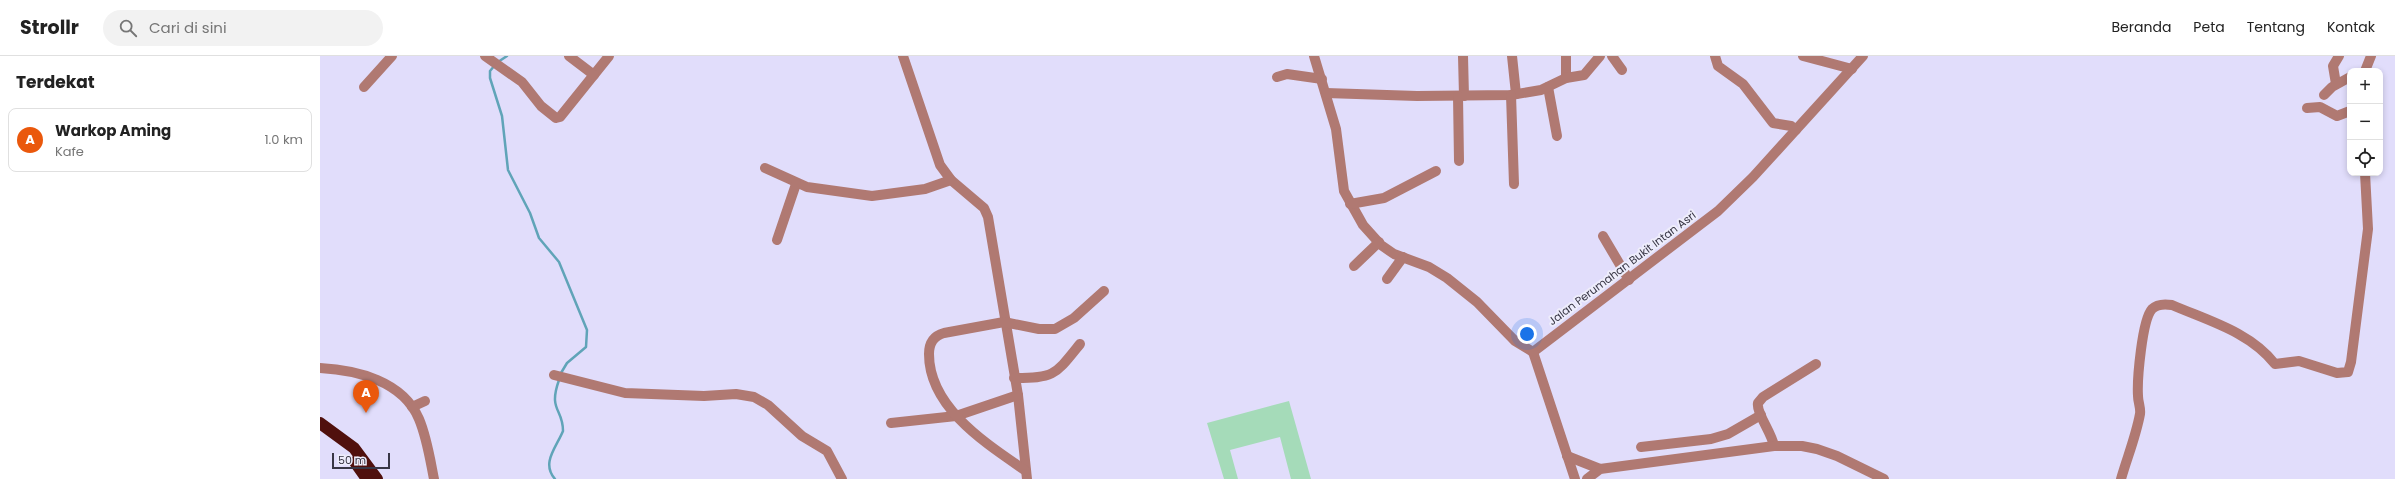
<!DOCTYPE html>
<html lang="id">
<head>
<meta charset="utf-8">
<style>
  :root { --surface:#fff; --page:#f2f2f2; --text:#222; --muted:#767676; --line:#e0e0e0; --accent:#ea580c }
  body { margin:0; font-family:Poppins,sans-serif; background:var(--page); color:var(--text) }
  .controls { position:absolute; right:12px; top:12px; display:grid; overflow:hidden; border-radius:8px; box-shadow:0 2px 6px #0003 }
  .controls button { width:36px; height:36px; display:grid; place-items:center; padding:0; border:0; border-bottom:1px solid var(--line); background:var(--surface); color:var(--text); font:20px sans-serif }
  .scale { position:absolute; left:12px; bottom:10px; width:58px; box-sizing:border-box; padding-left:4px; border:2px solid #383645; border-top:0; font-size:11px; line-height:14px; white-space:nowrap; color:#383645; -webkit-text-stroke:3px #eeedfb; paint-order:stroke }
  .you { position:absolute; left:1207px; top:278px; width:14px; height:14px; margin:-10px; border:3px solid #fff; border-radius:50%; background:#1a73e8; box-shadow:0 0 0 6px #1a73e833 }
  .badge { display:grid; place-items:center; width:26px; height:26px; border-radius:50%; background:var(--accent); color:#fff; font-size:13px; font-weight:700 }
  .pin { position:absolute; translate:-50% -33px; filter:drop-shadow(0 1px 2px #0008) }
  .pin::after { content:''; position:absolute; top:21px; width:14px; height:12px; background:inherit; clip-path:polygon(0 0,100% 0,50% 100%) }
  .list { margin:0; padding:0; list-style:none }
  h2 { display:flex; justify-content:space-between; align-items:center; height:52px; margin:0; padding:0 16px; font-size:17px }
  h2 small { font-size:13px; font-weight:400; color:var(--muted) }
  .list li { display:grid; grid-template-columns:26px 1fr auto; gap:12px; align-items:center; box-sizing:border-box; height:64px; margin:0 8px 8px; padding:0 8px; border:1px solid var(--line); border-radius:8px }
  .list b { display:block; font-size:15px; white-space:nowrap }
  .list p { margin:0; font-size:13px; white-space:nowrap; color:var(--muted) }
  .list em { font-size:13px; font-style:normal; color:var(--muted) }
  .icon { flex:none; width:22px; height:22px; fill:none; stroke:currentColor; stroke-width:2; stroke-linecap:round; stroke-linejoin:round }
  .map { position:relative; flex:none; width:2075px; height:423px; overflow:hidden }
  header { display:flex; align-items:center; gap:24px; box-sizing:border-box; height:56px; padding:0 20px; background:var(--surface); border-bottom:1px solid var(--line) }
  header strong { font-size:19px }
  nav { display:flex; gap:22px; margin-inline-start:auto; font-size:14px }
  .search { width:280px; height:36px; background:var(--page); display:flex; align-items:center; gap:10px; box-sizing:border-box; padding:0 14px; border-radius:22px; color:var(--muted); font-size:15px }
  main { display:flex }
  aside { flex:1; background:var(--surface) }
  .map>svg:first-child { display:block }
  .grass { fill:#a5dbb9 }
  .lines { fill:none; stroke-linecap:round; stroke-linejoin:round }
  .stream { stroke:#60a4b8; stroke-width:2.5 }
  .minor { stroke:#b07972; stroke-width:10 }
  .highway { stroke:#50100d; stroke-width:12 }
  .labels { text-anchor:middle; stroke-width:4; stroke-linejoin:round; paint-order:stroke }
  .street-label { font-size:11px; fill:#383645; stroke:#eeedfb }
</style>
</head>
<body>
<header>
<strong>Strollr</strong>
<div class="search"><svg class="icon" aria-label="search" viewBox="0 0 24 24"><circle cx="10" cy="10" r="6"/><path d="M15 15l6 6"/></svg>Cari di sini</div>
<nav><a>Beranda</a><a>Peta</a><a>Tentang</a><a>Kontak</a></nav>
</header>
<main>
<aside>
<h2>Terdekat<small></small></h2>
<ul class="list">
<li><span class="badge">A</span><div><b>Warkop Aming</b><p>Kafe</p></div><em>1.0 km</em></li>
</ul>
</aside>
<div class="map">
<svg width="2075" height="423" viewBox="0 0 2075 423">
  <rect width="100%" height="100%" fill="#e1ddfb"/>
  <path class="grass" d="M969 345 991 423H971L960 381 910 394 918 423H904L887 367Z"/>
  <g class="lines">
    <g class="stream">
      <path d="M178 6 187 0"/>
      <path d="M175 9 170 15V22L182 60 188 114 210 157 219 182 239 206 267 274 266 291 247 307 241 317"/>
      <path d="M235 423C221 407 236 392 243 375 243 352 228 355 239 324"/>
    </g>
    <g class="minor">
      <path d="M165 0 202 26 221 50 236 62 240 61 289 0"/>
      <path d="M249 0 274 19"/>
      <path d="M583 0 620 109 631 124 664 152 668 161 698 339 707 423"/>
      <path d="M994 0 1016 73 1024 135 1043 169 1061 189 1074 198 1109 211 1127 222 1157 246 1195 285 1213 296 1398 155 1433 121 1543 0"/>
      <path d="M1143 0 1144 40"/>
      <path d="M1192 0 1196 38"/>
      <path d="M1292 0 1302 14"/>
      <path d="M1395 0 1398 10 1423 28 1453 67 1471 70 1476 74"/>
      <path d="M1483 0 1532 13"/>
      <path d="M2045 15 2051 0"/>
      <path d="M957 21 967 18 1002 23"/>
      <path d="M1246 22V0"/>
      <path d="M2016 28 2013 10 2019 0"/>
      <path d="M44 31 72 0"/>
      <path d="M1228 31 1237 80"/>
      <path d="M1006 37 1097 40 1191 39 1221 34 1246 22 1264 19 1280 0"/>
      <path d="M1191 39 1194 128"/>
      <path d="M2004 39 2012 31 2030 21"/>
      <path d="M1138 40 1139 105"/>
      <path d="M1987 52 2000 51 2017 60 2030 55"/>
      <path d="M445 112 487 131 552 140 605 133 631 124"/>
      <path d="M1030 148 1064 142 1116 115"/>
      <path d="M1283 180 1309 224"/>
      <path d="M457 184 476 128"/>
      <path d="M1034 210 1059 186"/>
      <path d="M1067 223 1083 201"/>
      <path d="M1213 296 1255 423"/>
      <path d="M0 312C37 314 83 325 99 363 107 382 110 403 114 423"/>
      <path d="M234 319 305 337 384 340 416 338 434 341 448 349 482 380 507 395 522 423"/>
      <path d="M694 322C735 322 735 319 760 288"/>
      <path d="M92 351 105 345"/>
      <path d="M571 367 636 360 698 339"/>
      <path d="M1454 390C1452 377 1436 357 1438 347L1443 341 1496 308"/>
      <path d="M1321 391 1391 383 1408 378 1441 359"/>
      <path d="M1247 400 1280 413"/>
      <path d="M706 415C667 388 609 352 609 298 609 288 613 280 624 277L684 266 719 273H735L754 262 784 235"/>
      <path d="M1267 423 1280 413 1454 390H1482L1497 393 1517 400 1564 423"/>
      <path d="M1801 423C1807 402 1816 380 1820 358 1821 352 1818 346 1818 340 1817 324 1822 264 1832 253 1838 247 1846 248 1852 249 1889 265 1930 276 1955 308L1979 305 2017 317 2028 316 2031 306 2048 173 2045 117"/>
    </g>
    <g class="highway">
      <path d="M0 367 34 392 57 423"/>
      <path d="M35 406 47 423"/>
    </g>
  </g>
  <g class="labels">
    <g class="street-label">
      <text transform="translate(1302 212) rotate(-37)" y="4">Jalan Perumahan Bukit Intan Asri</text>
    </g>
  </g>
</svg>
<div class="controls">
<button>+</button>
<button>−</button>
<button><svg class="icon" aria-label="locate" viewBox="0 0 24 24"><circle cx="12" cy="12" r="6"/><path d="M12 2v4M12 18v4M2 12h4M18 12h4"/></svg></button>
</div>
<div class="scale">50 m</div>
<div class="you"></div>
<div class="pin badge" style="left:46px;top:357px">A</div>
</div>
</main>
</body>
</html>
